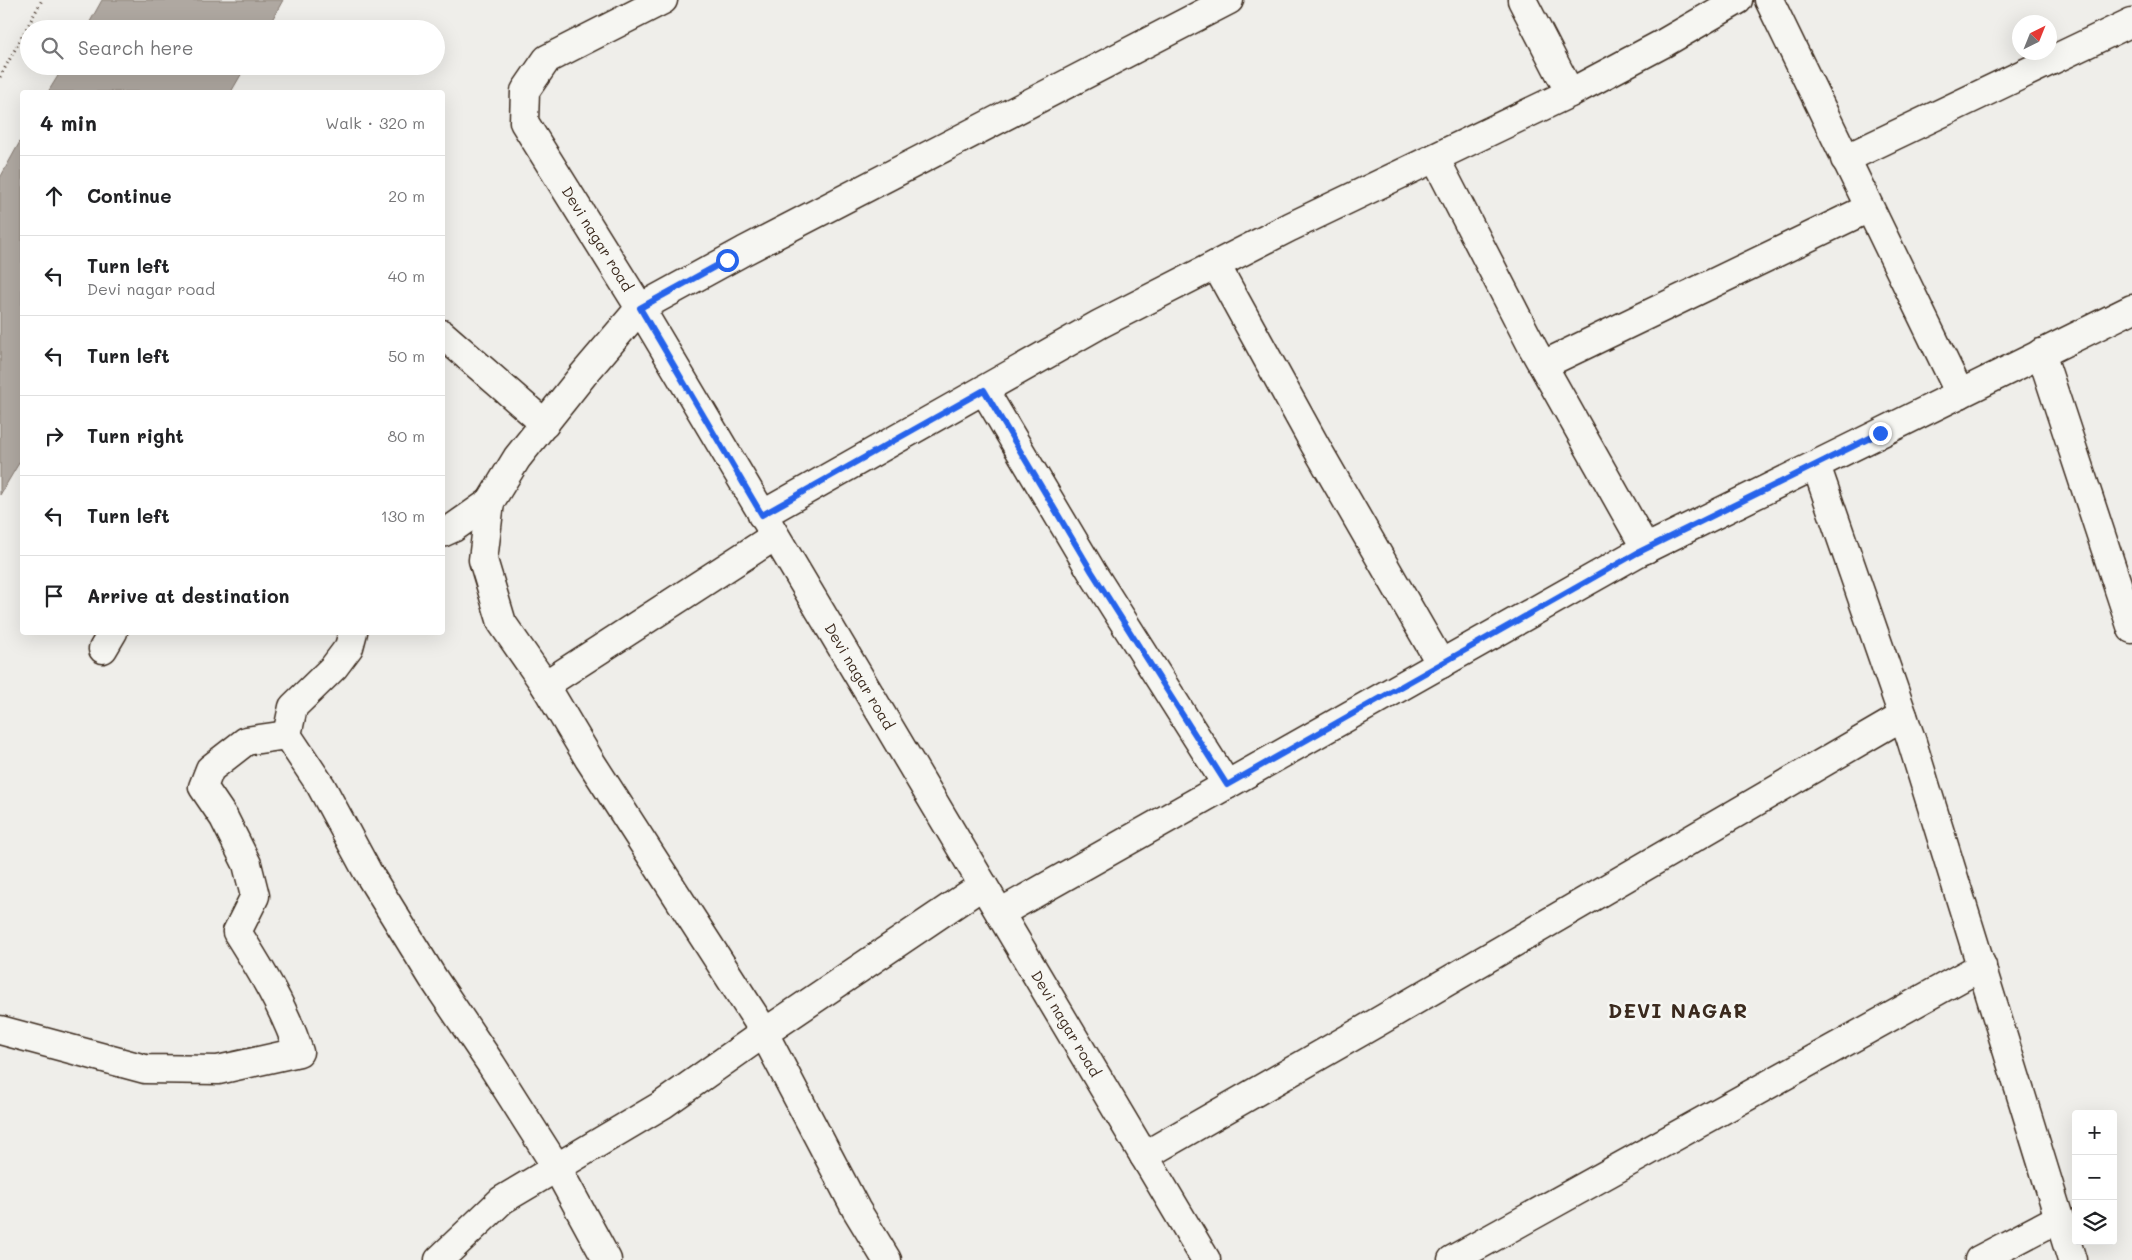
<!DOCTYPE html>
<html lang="en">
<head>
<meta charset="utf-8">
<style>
  :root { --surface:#fff; --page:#f6f6f6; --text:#202124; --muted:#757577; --line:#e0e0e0 }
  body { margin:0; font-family:Mali,sans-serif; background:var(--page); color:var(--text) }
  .controls { position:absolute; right:15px; bottom:15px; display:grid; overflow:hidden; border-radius:5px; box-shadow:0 5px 20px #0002 }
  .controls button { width:45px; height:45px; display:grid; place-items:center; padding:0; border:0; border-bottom:1px solid var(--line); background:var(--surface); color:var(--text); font:25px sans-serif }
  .compass { position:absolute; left:2012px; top:15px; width:45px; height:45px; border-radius:50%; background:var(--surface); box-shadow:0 5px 20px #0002; rotate:43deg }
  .stop { position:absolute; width:15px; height:15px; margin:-11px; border:4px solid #2563eb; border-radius:50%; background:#fff }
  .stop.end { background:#2563eb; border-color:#fff; box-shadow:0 1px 5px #0008 }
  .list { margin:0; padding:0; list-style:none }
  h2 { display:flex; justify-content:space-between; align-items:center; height:65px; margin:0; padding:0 20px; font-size:21px }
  h2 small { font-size:16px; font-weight:400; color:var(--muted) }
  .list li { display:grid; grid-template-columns:32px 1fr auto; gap:15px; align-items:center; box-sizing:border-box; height:80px; padding:0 20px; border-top:1px solid var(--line) }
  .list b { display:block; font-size:19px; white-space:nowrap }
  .list p { margin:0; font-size:16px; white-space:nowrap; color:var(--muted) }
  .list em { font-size:16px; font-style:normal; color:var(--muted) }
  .icon { flex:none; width:28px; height:28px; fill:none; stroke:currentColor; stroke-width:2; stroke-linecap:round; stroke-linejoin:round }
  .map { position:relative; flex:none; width:2132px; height:1260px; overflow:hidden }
  .search { position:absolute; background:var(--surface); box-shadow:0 5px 20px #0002; left:20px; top:20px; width:425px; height:55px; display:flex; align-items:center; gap:12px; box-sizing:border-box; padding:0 18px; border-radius:28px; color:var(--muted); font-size:19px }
  .panel { position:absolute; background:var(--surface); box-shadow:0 5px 20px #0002; left:20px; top:90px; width:425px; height:545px; border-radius:5px }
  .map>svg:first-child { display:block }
  .water { fill:#afa8a1; stroke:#81766d }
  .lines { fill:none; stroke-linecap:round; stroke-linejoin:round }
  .street-casing { stroke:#3b2a1e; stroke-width:31 }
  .path { stroke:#3b2a1e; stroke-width:3; stroke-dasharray:1 4; stroke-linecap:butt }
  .street { stroke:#f6f6f2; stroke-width:28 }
  .route { stroke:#2563eb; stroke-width:6 }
  .labels { text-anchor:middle; stroke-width:5; stroke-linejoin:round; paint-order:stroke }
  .street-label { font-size:15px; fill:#3b2a1e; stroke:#f6f6f2 }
  .district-label { font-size:20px; font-weight:bold; letter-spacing:1px; fill:#3b2a1e; stroke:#f6f6f2 }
</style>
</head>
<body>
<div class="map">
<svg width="2132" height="1260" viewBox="0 0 2132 1260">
  <rect width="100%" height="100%" fill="#efeeea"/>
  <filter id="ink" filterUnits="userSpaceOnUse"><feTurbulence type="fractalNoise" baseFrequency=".02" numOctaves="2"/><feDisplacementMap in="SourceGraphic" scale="10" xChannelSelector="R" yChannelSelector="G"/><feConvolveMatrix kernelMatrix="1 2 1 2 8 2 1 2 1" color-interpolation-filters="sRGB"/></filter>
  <g filter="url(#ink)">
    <g class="water">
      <path d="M102 0H283L267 29H86Z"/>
      <path d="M64 66H246L231 92H48Z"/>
      <path d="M22 138V458L0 495V178Z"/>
    </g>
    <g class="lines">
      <g class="street-casing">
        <g id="street">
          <path id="s1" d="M663 0 547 59 525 91 524 122 640 308 1206 1260"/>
          <path d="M1522 0 1570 93"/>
          <path d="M1769 0 1960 394"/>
          <path d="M1435 158 1533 348 1646 549"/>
          <path d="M1845 159 2132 22"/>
          <path d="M1216 265 1315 445 1441 664"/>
          <path d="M442 334 545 424"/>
          <path d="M2041 353 2132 629"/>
          <path d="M1543 365 1869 208"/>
          <path d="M984 390 1092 572 1227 785"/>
          <path d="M1816 465 1911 739 2072 1260"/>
          <path d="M762 515 1100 324 1290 227 1570 93 1664 43 1738 0"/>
          <path d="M442 533 453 528 490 502"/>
          <path d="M353 632 349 647 334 667 293 707 287 735 321 786 367 871 433 978 491 1064 557 1168 607 1260"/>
          <path d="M103 649 113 632"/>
          <path d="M545 685 775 536"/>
          <path d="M1000 913 1637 553 2132 309"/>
          <path d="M0 1030 145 1069 218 1070 299 1052C285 1009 261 970 237 932L255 896 247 864 224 818 203 787 210 769 246 741 287 735"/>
          <path d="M1144 1156 1376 1023 1903 716"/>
          <path d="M439 1260 502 1200 662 1105 764 1033 983 885"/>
          <path d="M887 1260 856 1209 757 1020 589 759 545 685 502 623 483 560 490 502 517 458 583 375 640 308 744 251 1229 0"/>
          <path d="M1452 1260 1982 966"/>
          <path d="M1979 1260 2059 1218"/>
        </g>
      </g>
      <path class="path" d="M0 77 42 0"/>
      <use href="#street" class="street"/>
    </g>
  </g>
  <g class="lines" filter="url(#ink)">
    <path class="route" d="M727 260 640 308 762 515 984 390 1092 572 1227 785 1637 553 1880 433"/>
  </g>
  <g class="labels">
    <g class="street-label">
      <text dy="5" stroke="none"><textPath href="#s1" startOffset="338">Devi nagar road</textPath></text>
      <text dy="5" stroke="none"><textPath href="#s1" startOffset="848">Devi nagar road</textPath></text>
      <text dy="5" stroke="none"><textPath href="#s1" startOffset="1252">Devi nagar road</textPath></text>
    </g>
    <g class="district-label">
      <text x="1678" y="1018">DEVI NAGAR</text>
    </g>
  </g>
</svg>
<div class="controls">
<button>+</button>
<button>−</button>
<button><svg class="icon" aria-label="layers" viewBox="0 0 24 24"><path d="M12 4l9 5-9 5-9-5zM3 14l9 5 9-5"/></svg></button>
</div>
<svg class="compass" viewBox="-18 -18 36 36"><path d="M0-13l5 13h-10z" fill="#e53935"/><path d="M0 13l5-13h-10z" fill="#757577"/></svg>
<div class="stop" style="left:727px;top:260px"></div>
<div class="stop end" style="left:1880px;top:433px"></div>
<div class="search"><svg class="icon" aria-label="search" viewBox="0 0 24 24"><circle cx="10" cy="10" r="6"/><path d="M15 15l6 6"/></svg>Search here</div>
<section class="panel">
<h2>4 min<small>Walk · 320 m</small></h2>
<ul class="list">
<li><svg class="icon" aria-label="ahead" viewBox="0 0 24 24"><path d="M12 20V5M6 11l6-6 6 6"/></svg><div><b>Continue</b></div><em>20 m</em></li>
<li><svg class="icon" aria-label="left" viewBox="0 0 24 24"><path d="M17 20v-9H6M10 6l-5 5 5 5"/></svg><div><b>Turn left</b><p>Devi nagar road</p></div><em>40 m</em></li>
<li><svg class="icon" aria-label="left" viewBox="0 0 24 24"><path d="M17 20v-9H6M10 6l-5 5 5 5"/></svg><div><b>Turn left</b></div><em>50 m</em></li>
<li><svg class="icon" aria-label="right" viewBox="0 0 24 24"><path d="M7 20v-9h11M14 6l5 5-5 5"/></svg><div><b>Turn right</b></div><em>80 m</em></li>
<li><svg class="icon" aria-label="left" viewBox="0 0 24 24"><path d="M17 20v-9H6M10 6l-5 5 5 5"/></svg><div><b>Turn left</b></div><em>130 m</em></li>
<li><svg class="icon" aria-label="arrive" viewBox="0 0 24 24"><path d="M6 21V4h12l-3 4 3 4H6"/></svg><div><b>Arrive at destination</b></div></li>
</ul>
</section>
</div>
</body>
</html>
